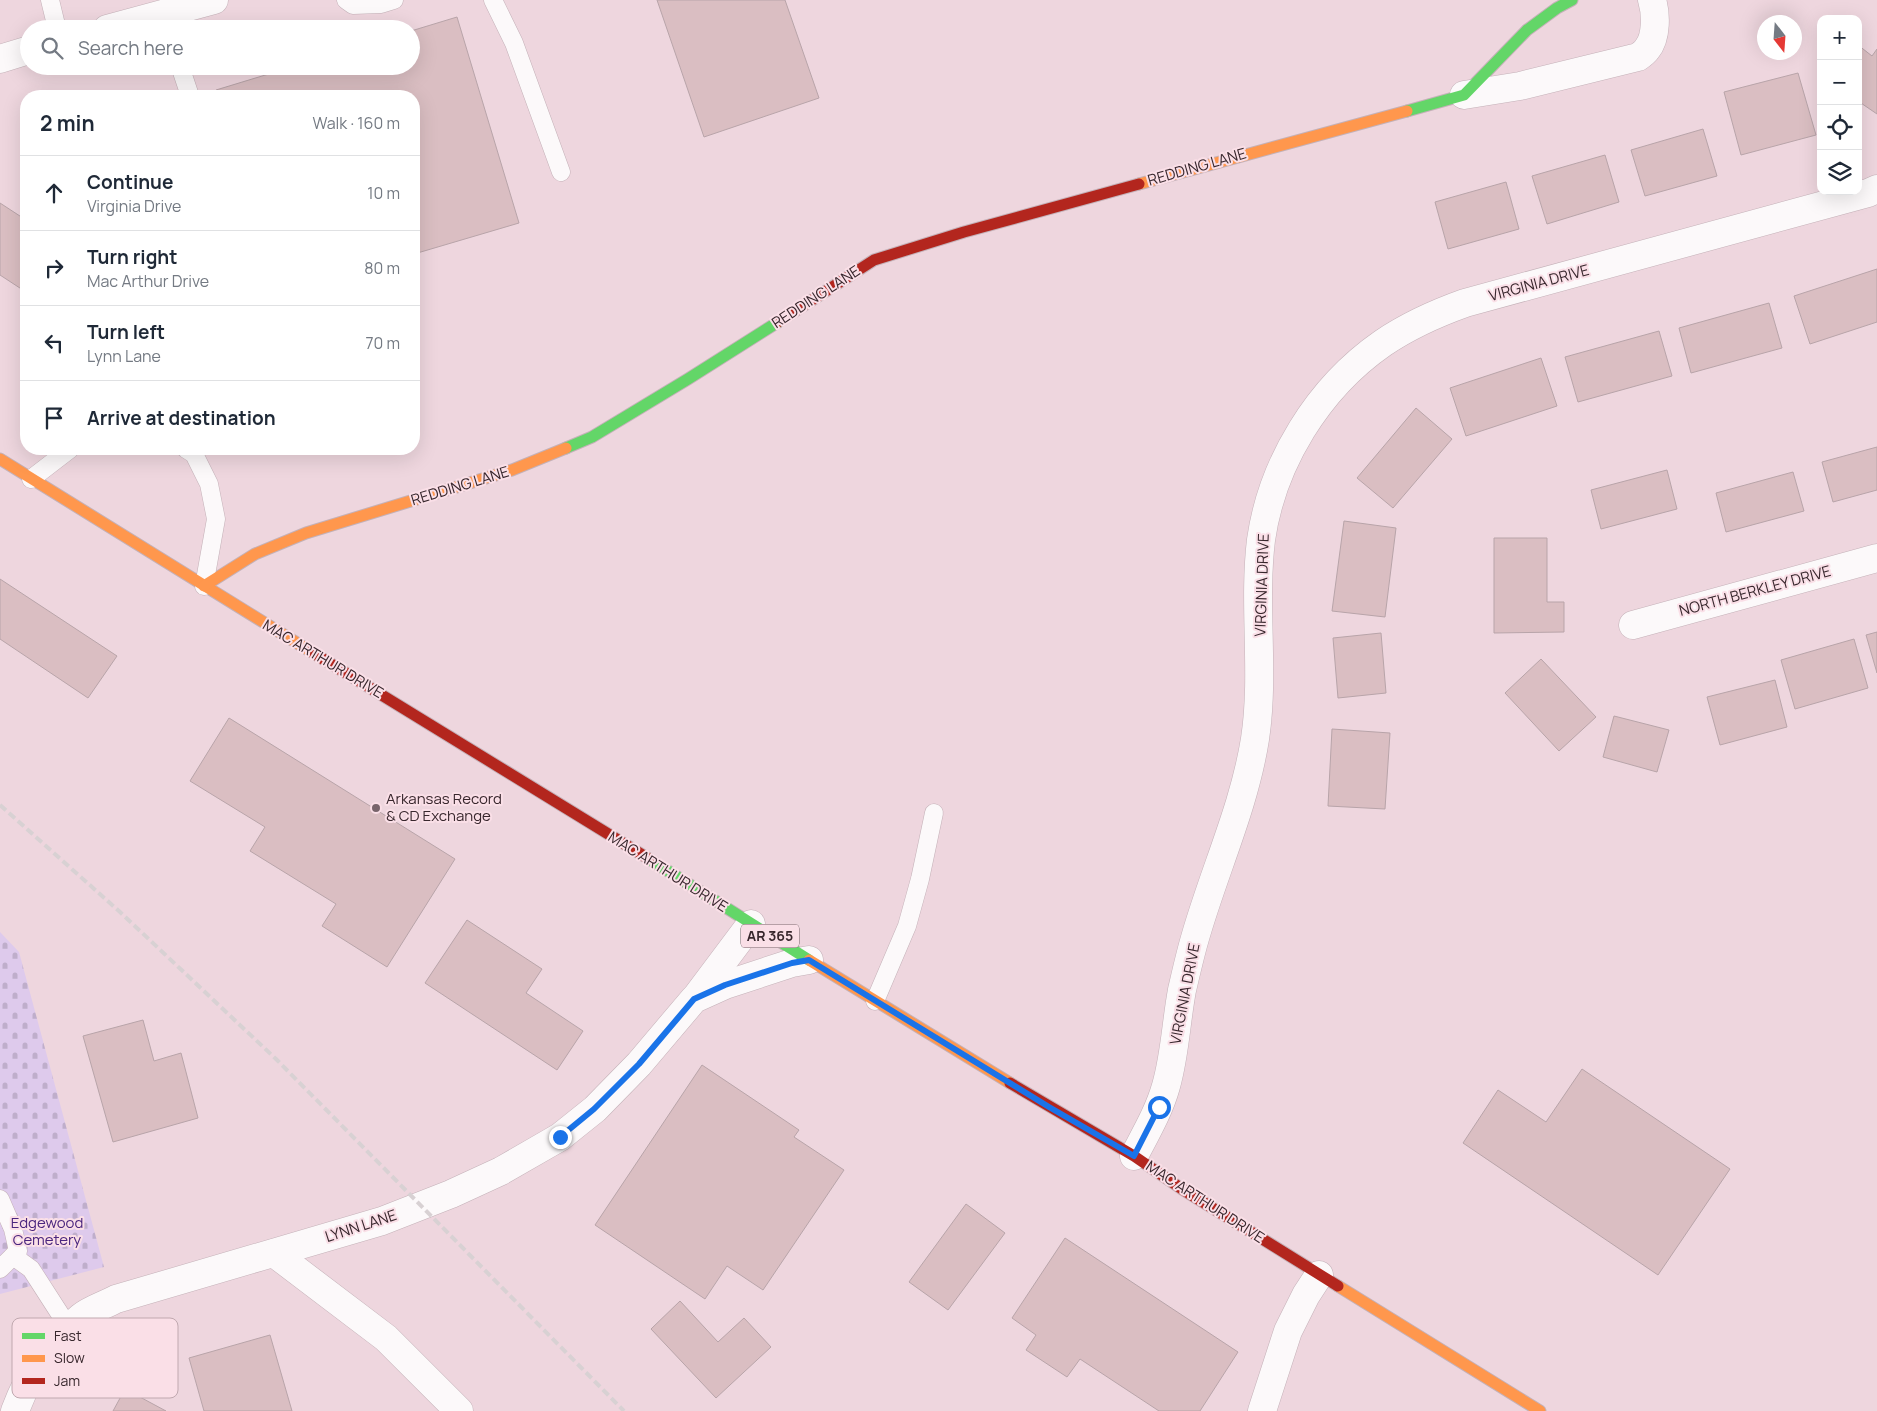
<!DOCTYPE html>
<html lang="en">
<head>
<meta charset="utf-8">
<style>
  :root { --surface:#fff; --page:#f2f2f3; --text:#1f2937; --muted:#747a83; --line:#e0e1e3 }
  body { margin:0; font-family:Manrope,sans-serif; background:var(--page); color:var(--text) }
  .controls { position:absolute; right:15px; top:15px; display:grid; overflow:hidden; border-radius:10px; box-shadow:0 5px 20px #0002 }
  .controls button { width:45px; height:45px; display:grid; place-items:center; padding:0; border:0; border-bottom:1px solid var(--line); background:var(--surface); color:var(--text); font:25px sans-serif }
  .compass { position:absolute; left:1757px; top:15px; width:45px; height:45px; border-radius:50%; background:var(--surface); box-shadow:0 5px 20px #0002; rotate:163deg }
  .stop { position:absolute; width:15px; height:15px; margin:-11px; border:4px solid #1a73e8; border-radius:50%; background:#fff }
  .stop.end { background:#1a73e8; border-color:#fff; box-shadow:0 1px 5px #0008 }
  .list { margin:0; padding:0; list-style:none }
  h2 { display:flex; justify-content:space-between; align-items:center; height:65px; margin:0; padding:0 20px; font-size:21px }
  h2 small { font-size:16px; font-weight:400; color:var(--muted) }
  .list li { display:grid; grid-template-columns:32px 1fr auto; gap:15px; align-items:center; box-sizing:border-box; height:75px; padding:0 20px; border-top:1px solid var(--line) }
  .list b { display:block; font-size:19px; white-space:nowrap }
  .list p { margin:0; font-size:16px; white-space:nowrap; color:var(--muted) }
  .list em { font-size:16px; font-style:normal; color:var(--muted) }
  .icon { flex:none; width:28px; height:28px; fill:none; stroke:currentColor; stroke-width:2; stroke-linecap:round; stroke-linejoin:round }
  .map { position:relative; flex:none; width:1877px; height:1411px; overflow:hidden }
  .search { position:absolute; background:var(--surface); box-shadow:0 5px 20px #0002; left:20px; top:20px; width:400px; height:55px; display:flex; align-items:center; gap:12px; box-sizing:border-box; padding:0 18px; border-radius:28px; color:var(--muted); font-size:19px }
  .panel { position:absolute; background:var(--surface); box-shadow:0 5px 20px #0002; left:20px; top:90px; width:400px; height:365px; border-radius:20px }
  .map>svg:first-child { display:block }
  .cemetery { fill:url(#cemetery-stones) }
  .building { fill:#dabec2; stroke:#b8a4a9 }
  .lines { fill:none; stroke-linecap:round; stroke-linejoin:round }
  .lane-casing { stroke:#c4b1b8; stroke-width:19 }
  .street-casing { stroke:#c4b1b8; stroke-width:29 }
  .fast-casing { stroke:#c4b1b8; stroke-width:13 }
  .slow-casing { stroke:#c4b1b8; stroke-width:13 }
  .jam-casing { stroke:#c4b1b8; stroke-width:13 }
  .lane { stroke:#fcf9fa; stroke-width:18 }
  .street { stroke:#fcf9fa; stroke-width:28 }
  .fast { stroke:#63d668; stroke-width:11 }
  .slow { stroke:#ff974d; stroke-width:11 }
  .jam { stroke:#b3261e; stroke-width:11 }
  .rail { stroke:#d8d1d3; stroke-width:4; stroke-dasharray:8 4; stroke-linecap:butt }
  .route { stroke:#1a73e8; stroke-width:6 }
  .poi-dot { fill:#78646b; stroke:#fadfe7; stroke-width:2 }
  .labels { text-anchor:middle; stroke-width:4; stroke-linejoin:round; paint-order:stroke }
  .shield { fill:#fadfe7; stroke:#725e65; stroke-width:1 }
  .shield-label { font-size:14px; font-weight:bold; fill:#38272d }
  .street-label { font-size:15px; fill:#38272d; stroke:#fadfe7 }
  .poi-label { font-size:15px; fill:#38272d; stroke:#fadfe7; text-anchor:start }
  .park-label { font-size:15px; fill:#4a257e; stroke:#fadfe7 }
  .key { fill:#fadfe7; stroke:#c0a8af; stroke-width:1 }
  .key-label { font-size:14px; fill:#38272d }
</style>
</head>
<body>
<div class="map">
<svg width="1877" height="1411" viewBox="0 0 1877 1411">
  <defs>
    <pattern id="cemetery-stones" width="16" height="16" patternUnits="userSpaceOnUse" patternTransform="scale(1.25)"><rect width="16" height="16" fill="#decaec"/><path d="M2 7V4a2 2 0 0 1 4 0v3zM10 15v-3a2 2 0 0 1 4 0v3z" fill="#bfaecb"/></pattern>
  </defs>
  <rect width="100%" height="100%" fill="#eed6de"/>
  <path class="cemetery" d="M0 932 19 952 104 1267 0 1294Z"/>
  <g class="building">
    <path d="M657 0H785L819 98 704 137Z"/>
    <path d="M457 17 519 223 414 254V96H218L216 90 295 66H411V31Z"/>
    <path d="M1858 45 1872 56 1877 49V114L1858 101Z"/>
    <path d="M1798 73 1816 135 1741 155 1724 92Z"/>
    <path d="M1703 129 1717 176 1645 196 1631 150Z"/>
    <path d="M1605 155 1619 202 1547 224 1532 176Z"/>
    <path d="M1506 182 1519 229 1448 249 1435 202Z"/>
    <path d="M0 203 26 220V292L0 275Z"/>
    <path d="M1877 269V322L1810 344 1794 296Z"/>
    <path d="M1769 303 1782 348 1691 373 1679 328Z"/>
    <path d="M1659 331 1672 376 1578 402 1565 357Z"/>
    <path d="M1541 358 1557 406 1466 436 1450 388Z"/>
    <path d="M1416 408 1452 439 1393 508 1357 478Z"/>
    <path d="M1877 447V490L1833 502 1822 462Z"/>
    <path d="M1667 470 1677 509 1601 529 1591 490Z"/>
    <path d="M1793 472 1804 511 1726 532 1716 493Z"/>
    <path d="M1344 521 1396 528 1385 617 1332 611Z"/>
    <path d="M1494 538H1547V602H1564V632L1494 633Z"/>
    <path d="M0 579 117 656 88 698 0 639Z"/>
    <path d="M1877 632V673L1866 635Z"/>
    <path d="M1381 633 1386 693 1338 698 1333 638Z"/>
    <path d="M1854 639 1868 688 1795 709 1781 660Z"/>
    <path d="M1541 659 1596 717 1559 751 1505 693Z"/>
    <path d="M1775 680 1787 727 1720 745 1707 697Z"/>
    <path d="M1614 716 1669 730 1657 772 1603 757Z"/>
    <path d="M229 718 455 859 387 967 322 926 336 904 250 851 265 827 190 781Z"/>
    <path d="M1332 729 1390 733 1385 809 1328 806Z"/>
    <path d="M467 920 542 969 526 993 583 1031 557 1070 425 983Z"/>
    <path d="M143 1020 154 1061 181 1053 198 1118 113 1142 83 1036Z"/>
    <path d="M702 1065 799 1130 794 1137 844 1170 763 1290 727 1266 705 1299 595 1225Z"/>
    <path d="M1582 1069 1730 1169 1658 1275 1463 1143 1498 1090 1546 1122Z"/>
    <path d="M966 1204 1005 1233 948 1310 909 1282Z"/>
    <path d="M1065 1238 1238 1352 1200 1411H1159L1080 1359 1067 1377 1026 1350 1036 1335 1012 1318Z"/>
    <path d="M680 1301 718 1342 744 1318 771 1347 716 1398 651 1329Z"/>
    <path d="M270 1335 292 1411H204L189 1358Z"/>
    <path d="M125 1389 166 1411H113Z"/>
  </g>
  <g class="lines">
    <g class="lane-casing">
      <g id="lane">
        <path d="M50 0 57 29"/>
        <path d="M346 0 353 5 381 4 394 0"/>
        <path d="M493 0 514 43 561 172"/>
        <path d="M180 66 190 96"/>
        <path d="M186 449 194 454 209 484 216 519 204 586"/>
        <path d="M31 479 70 449"/>
        <path d="M875 1001 907 926 920 879 934 813"/>
        <path d="M0 1199 13 1229 18 1251 0 1269"/>
        <path d="M13 1256 31 1269 69 1328"/>
      </g>
    </g>
    <g class="street-casing">
      <g id="street">
        <path d="M107 29 214 0"/>
        <path d="M0 59 29 50"/>
        <path d="M1464 95 1520 86 1638 57C1641 55 1645 52 1647 49 1657 37 1656 13 1652 0"/>
        <path d="M1633 625 1877 558"/>
        <path d="M697 996 751 924"/>
        <path d="M1134 1156C1146 1133 1159 1111 1166 1086 1175 1055 1176 1022 1182 990 1186 973 1190 955 1195 938 1214 871 1244 808 1255 739 1265 673 1253 606 1261 540 1272 463 1318 388 1383 343 1408 326 1437 313 1465 303L1868 193 1877 189"/>
        <path d="M274 1253 386 1338 459 1411"/>
        <path d="M15 1411C29 1373 49 1343 81 1317 91 1309 105 1305 116 1299L382 1221 451 1194 501 1171 560 1137 595 1109 639 1064 694 999 725 985 792 963 809 960"/>
        <path d="M1262 1411 1288 1331 1306 1295 1319 1275"/>
      </g>
    </g>
    <g class="fast-casing">
      <g id="fast">
        <path d="M1407 111 1464 95 1527 30 1557 8 1572 0"/>
        <path d="M566 448 592 437 688 379 778 322"/>
        <path d="M649 859 809 960"/>
      </g>
    </g>
    <g class="slow-casing">
      <g id="slow">
        <path d="M1139 184 1407 111"/>
        <path d="M0 459 310 651"/>
        <path d="M204 586 255 554 306 533 512 470 566 448"/>
        <path d="M809 960 1010 1083"/>
        <path d="M1338 1286 1540 1411"/>
      </g>
    </g>
    <g class="jam-casing">
      <g id="jam">
        <path d="M778 322 874 260 964 232 1139 184"/>
        <path d="M310 651 649 859"/>
        <path d="M1010 1083 1134 1156 1182 1189 1338 1286"/>
      </g>
    </g>
    <use href="#lane" class="lane"/>
    <use href="#street" class="street"/>
    <use href="#fast" class="fast"/>
    <use href="#slow" class="slow"/>
    <use href="#jam" class="jam"/>
    <path class="rail" d="M0 805 120 912 276 1059 624 1411"/>
  </g>
  <g class="lines">
    <path class="route" d="M560 1137 594 1109 639 1064 694 999 725 985 792 963 809 960 1049 1107 1134 1156 1159 1107"/>
  </g>
  <circle class="poi-dot" cx="376" cy="808" r="5"/>
  <g class="labels">
    <rect class="shield" x="741" y="924.5" width="58" height="23" rx="4"/>
    <g class="shield-label">
      <text x="770" y="941">AR 365</text>
    </g>
    <g class="street-label">
      <text transform="translate(1197 167) rotate(-16)" y="5">REDDING LANE</text>
      <text transform="translate(1539 283) rotate(-15)" y="5">VIRGINIA DRIVE</text>
      <text transform="translate(816 297) rotate(-33)" y="5">REDDING LANE</text>
      <text transform="translate(460 486) rotate(-17)" y="5">REDDING LANE</text>
      <text transform="translate(1262 585) rotate(-88)" y="5">VIRGINIA DRIVE</text>
      <text transform="translate(1755 591) rotate(-15)" y="5">NORTH BERKLEY DRIVE</text>
      <text transform="translate(323 659) rotate(31)" y="5">MAC ARTHUR DRIVE</text>
      <text transform="translate(668 872) rotate(32)" y="5">MAC ARTHUR DRIVE</text>
      <text transform="translate(1185 994) rotate(-79)" y="5">VIRGINIA DRIVE</text>
      <text transform="translate(1205 1202) rotate(33)" y="5">MAC ARTHUR DRIVE</text>
      <text transform="translate(361 1226) rotate(-18)" y="5">LYNN LANE</text>
    </g>
    <g class="poi-label">
      <text x="386" y="804">Arkansas Record<tspan x="386" dy="17">&amp; CD Exchange</tspan></text>
    </g>
    <g class="park-label">
      <text x="47" y="1228">Edgewood<tspan x="47" dy="17">Cemetery</tspan></text>
    </g>
  </g>
  <rect x="12" y="1318" width="166" height="80" rx="8" class="key"/>
  <rect x="22" y="1333" width="23" height="6" fill="#63d668"/>
  <rect x="22" y="1355" width="23" height="7" fill="#ff974d"/>
  <rect x="22" y="1378" width="23" height="6" fill="#b3261e"/>
  <g class="key-label">
    <text x="54" y="1341">Fast</text>
    <text x="54" y="1363">Slow</text>
    <text x="54" y="1386">Jam</text>
  </g>
</svg>
<div class="controls">
<button>+</button>
<button>−</button>
<button><svg class="icon" aria-label="locate" viewBox="0 0 24 24"><circle cx="12" cy="12" r="6"/><path d="M12 2v4M12 18v4M2 12h4M18 12h4"/></svg></button>
<button><svg class="icon" aria-label="layers" viewBox="0 0 24 24"><path d="M12 4l9 5-9 5-9-5zM3 14l9 5 9-5"/></svg></button>
</div>
<svg class="compass" viewBox="-18 -18 36 36"><path d="M0-13l5 13h-10z" fill="#e53935"/><path d="M0 13l5-13h-10z" fill="#747a83"/></svg>
<div class="stop" style="left:1159px;top:1107px"></div>
<div class="stop end" style="left:560px;top:1137px"></div>
<div class="search"><svg class="icon" aria-label="search" viewBox="0 0 24 24"><circle cx="10" cy="10" r="6"/><path d="M15 15l6 6"/></svg>Search here</div>
<section class="panel">
<h2>2 min<small>Walk · 160 m</small></h2>
<ul class="list">
<li><svg class="icon" aria-label="ahead" viewBox="0 0 24 24"><path d="M12 20V5M6 11l6-6 6 6"/></svg><div><b>Continue</b><p>Virginia Drive</p></div><em>10 m</em></li>
<li><svg class="icon" aria-label="right" viewBox="0 0 24 24"><path d="M7 20v-9h11M14 6l5 5-5 5"/></svg><div><b>Turn right</b><p>Mac Arthur Drive</p></div><em>80 m</em></li>
<li><svg class="icon" aria-label="left" viewBox="0 0 24 24"><path d="M17 20v-9H6M10 6l-5 5 5 5"/></svg><div><b>Turn left</b><p>Lynn Lane</p></div><em>70 m</em></li>
<li><svg class="icon" aria-label="arrive" viewBox="0 0 24 24"><path d="M6 21V4h12l-3 4 3 4H6"/></svg><div><b>Arrive at destination</b></div></li>
</ul>
</section>
</div>
</body>
</html>
